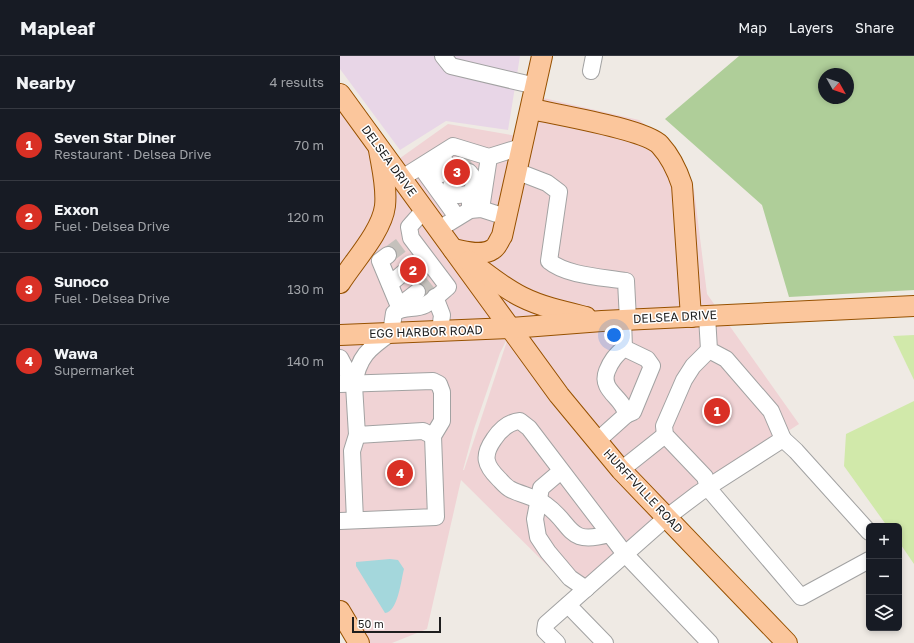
<!DOCTYPE html>
<html lang="en">
<head>
<meta charset="utf-8">
<style>
  :root { --surface:#171b24; --page:#20242c; --text:#f1f3f6; --muted:#9ea1a6; --line:#363941; --accent:#d93025 }
  body { margin:0; font-family:"Golos Text",sans-serif; background:var(--page); color:var(--text) }
  .controls { position:absolute; right:12px; bottom:12px; display:grid; overflow:hidden; border-radius:6px; box-shadow:0 2px 6px #0003 }
  .controls button { width:36px; height:36px; display:grid; place-items:center; padding:0; border:0; border-bottom:1px solid var(--line); background:var(--surface); color:var(--text); font:20px sans-serif }
  .compass { position:absolute; left:478px; top:12px; width:36px; height:36px; border-radius:50%; background:var(--surface); box-shadow:0 2px 6px #0003; rotate:130deg }
  .scale { position:absolute; left:12px; bottom:10px; width:89px; box-sizing:border-box; padding-left:4px; border:2px solid #1e1e1e; border-top:0; font-size:11px; line-height:14px; white-space:nowrap; color:#1e1e1e; -webkit-text-stroke:3px #fff; paint-order:stroke }
  .you { position:absolute; left:274px; top:279px; width:14px; height:14px; margin:-10px; border:3px solid #fff; border-radius:50%; background:#1a73e8; box-shadow:0 0 0 6px #1a73e833 }
  .badge { display:grid; place-items:center; width:26px; height:26px; border-radius:50%; background:var(--accent); color:#fff; font-size:13px; font-weight:700 }
  .pin { position:absolute; translate:-50% -50%; border:2px solid #fff; box-shadow:0 1px 4px #0006 }
  .list { margin:0; padding:0; list-style:none }
  h2 { display:flex; justify-content:space-between; align-items:center; height:52px; margin:0; padding:0 16px; font-size:17px }
  h2 small { font-size:13px; font-weight:400; color:var(--muted) }
  .list li { display:grid; grid-template-columns:26px 1fr auto; gap:12px; align-items:center; box-sizing:border-box; height:72px; padding:0 16px; border-top:1px solid var(--line) }
  .list b { display:block; font-size:15px; white-space:nowrap }
  .list p { margin:0; font-size:13px; white-space:nowrap; color:var(--muted) }
  .list em { font-size:13px; font-style:normal; color:var(--muted) }
  .icon { flex:none; width:22px; height:22px; fill:none; stroke:currentColor; stroke-width:2; stroke-linecap:round; stroke-linejoin:round }
  .map { position:relative; flex:none; width:574px; height:587px; overflow:hidden }
  header { display:flex; align-items:center; gap:24px; box-sizing:border-box; height:56px; padding:0 20px; background:var(--surface); border-bottom:1px solid var(--line) }
  header strong { font-size:19px }
  nav { display:flex; gap:22px; margin-inline-start:auto; font-size:14px }
  main { display:flex }
  aside { flex:1; background:var(--surface) }
  .map>svg:first-child { display:block }
  .commercial { fill:#f0d3d5; fill-rule:evenodd }
  .industrial { fill:#e8d6e7 }
  .grass { fill:#d1e9aa }
  .forest { fill:#afce99; fill-rule:evenodd }
  .water { fill:#a4d7dc }
  .lines { fill:none; stroke-linecap:round; stroke-linejoin:round }
  .minor-tunnel { stroke:#c5c1bc; stroke-width:16; stroke-dasharray:16 8; stroke-linecap:butt }
  .minor-casing { stroke:#a2a2a2; stroke-width:18 }
  .major-casing { stroke:#975101; stroke-width:22 }
  .minor { stroke:#fff; stroke-width:16 }
  .major { stroke:#fbc69c; stroke-width:20 }
  .labels { text-anchor:middle; stroke-width:3; stroke-linejoin:round; paint-order:stroke }
  .street-label { font-size:12px; fill:#1e1e1e; stroke:#fff }
</style>
</head>
<body>
<header>
<strong>Mapleaf</strong>
<nav><a>Map</a><a>Layers</a><a>Share</a></nav>
</header>
<main>
<aside>
<h2>Nearby<small>4 results</small></h2>
<ul class="list">
<li><span class="badge">1</span><div><b>Seven Star Diner</b><p>Restaurant · Delsea Drive</p></div><em>70 m</em></li>
<li><span class="badge">2</span><div><b>Exxon</b><p>Fuel · Delsea Drive</p></div><em>120 m</em></li>
<li><span class="badge">3</span><div><b>Sunoco</b><p>Fuel · Delsea Drive</p></div><em>130 m</em></li>
<li><span class="badge">4</span><div><b>Wawa</b><p>Supermarket</p></div><em>140 m</em></li>
</ul>
</aside>
<div class="map">
<svg width="574" height="587" viewBox="0 0 574 587">
  <rect width="100%" height="100%" fill="#efeae4"/>
  <path class="commercial" d="M186 38 299 64 337 94 354 134 367 238 459 368 327 454 235 537 121 424 87 573 52 587H19L0 555V47L49 110 108 68 177 80ZM169 279 124 414H123L134 373 160 297Z"/>
  <path class="industrial" d="M0 0H180L168 74 106 65 60 94 0 13Z"/>
  <g class="grass">
    <path d="M574 279V324L553 280Z"/>
    <path d="M574 345V508L559 486V470H547L504 410 506 378Z"/>
  </g>
  <path class="forest" d="M399 0H574V234L449 241 422 149 325 63ZM484 18H508V42H484Z"/>
  <path class="water" d="M50 503 58 504 64 513C61 524 58 556 45 557L16 510V506Z"/>
  <g class="lines">
    <g class="minor-tunnel">
      <path d="M120 105 129 116"/>
      <path d="M48 199 64 187"/>
      <path d="M63 217 79 206"/>
      <path d="M77 236 92 224"/>
    </g>
    <g class="minor-casing">
      <g id="minor">
        <path d="M103 0 111 10 196 30"/>
        <path d="M251 15 254 0"/>
        <path d="M101 99 104 103 98 114 102 118"/>
        <path d="M81 111 117 161"/>
        <path d="M176 115 207 127 219 136 209 205C227 220 263 221 286 225L288 264"/>
        <path d="M129 116 136 125 130 138V154"/>
        <path d="M62 122 113 90 149 101 181 91"/>
        <path d="M111 130 118 139 130 138"/>
        <path d="M141 153 149 101"/>
        <path d="M99 173 130 154 141 153 166 161"/>
        <path d="M48 199 40 205 60 253"/>
        <path d="M50 228 63 217"/>
        <path d="M95 241 102 259 100 275"/>
        <path d="M59 250 77 236"/>
        <path d="M284 292 307 303 312 310 293 356 286 359"/>
        <path d="M369 294 353 310 344 324 324 370 325 379 365 421 368 432 461 541 529 504"/>
        <path d="M0 302 14 329C18 301 29 292 51 277L54 257C63 250 75 254 85 249 93 245 101 237 108 231L71 182 69 171 84 154"/>
        <path d="M0 328 93 325 99 328 102 336V365L93 380 96 461 0 465"/>
        <path d="M14 329 17 379 83 375 93 380"/>
        <path d="M443 383 456 395 529 476"/>
        <path d="M257 385 286 359C285 342 259 335 267 315 271 305 275 300 284 292L283 264"/>
        <path d="M281 414 325 379"/>
        <path d="M221 415 201 432 195 463 198 481 208 496 230 522 246 533"/>
        <path d="M15 464 12 395 17 379"/>
        <path d="M269 478C226 490 234 469 206 449 196 441 181 439 170 433 166 431 162 426 159 423 145 409 142 400 154 383 160 374 168 366 180 365L189 372 285 498 370 587"/>
        <path d="M228 549 265 587"/>
        <path d="M217 587 205 575 206 568 326 462 359 437 443 383 431 355 386 303 369 294 367 260"/>
      </g>
    </g>
    <g class="major-casing">
      <g id="major">
        <path d="M0 38 219 339 281 414 447 587"/>
        <path d="M192 53C217 59 305 73 320 89 331 101 337 114 342 129L351 261"/>
        <path d="M113 193C125 195 142 201 153 193 157 191 159 184 162 180L202 0"/>
        <path d="M129 205C146 217 163 232 182 241 202 251 225 256 246 261"/>
        <path d="M0 227C14 205 42 175 45 150 47 131 42 112 39 94"/>
        <path d="M0 279 171 272 262 265 574 250"/>
        <path d="M0 555 19 587"/>
      </g>
    </g>
    <use href="#minor" class="minor"/>
    <use href="#major" class="major"/>
  </g>
  <g class="labels">
    <g class="street-label">
      <text transform="translate(49 105) rotate(54)" y="4">DELSEA DRIVE</text>
      <text transform="translate(335 261) rotate(-3)" y="4">DELSEA DRIVE</text>
      <text transform="translate(86 276) rotate(-2)" y="4">EGG HARBOR ROAD</text>
      <text transform="translate(303 435) rotate(47)" y="4">HURFFVILLE ROAD</text>
    </g>
  </g>
</svg>
<div class="controls">
<button>+</button>
<button>−</button>
<button><svg class="icon" aria-label="layers" viewBox="0 0 24 24"><path d="M12 4l9 5-9 5-9-5zM3 14l9 5 9-5"/></svg></button>
</div>
<svg class="compass" viewBox="-18 -18 36 36"><path d="M0-13l5 13h-10z" fill="#e53935"/><path d="M0 13l5-13h-10z" fill="#9ea1a6"/></svg>
<div class="scale">50 m</div>
<div class="you"></div>
<div class="pin badge" style="left:377px;top:355px">1</div>
<div class="pin badge" style="left:73px;top:214px">2</div>
<div class="pin badge" style="left:117px;top:116px">3</div>
<div class="pin badge" style="left:60px;top:417px">4</div>
</div>
</main>
</body>
</html>
